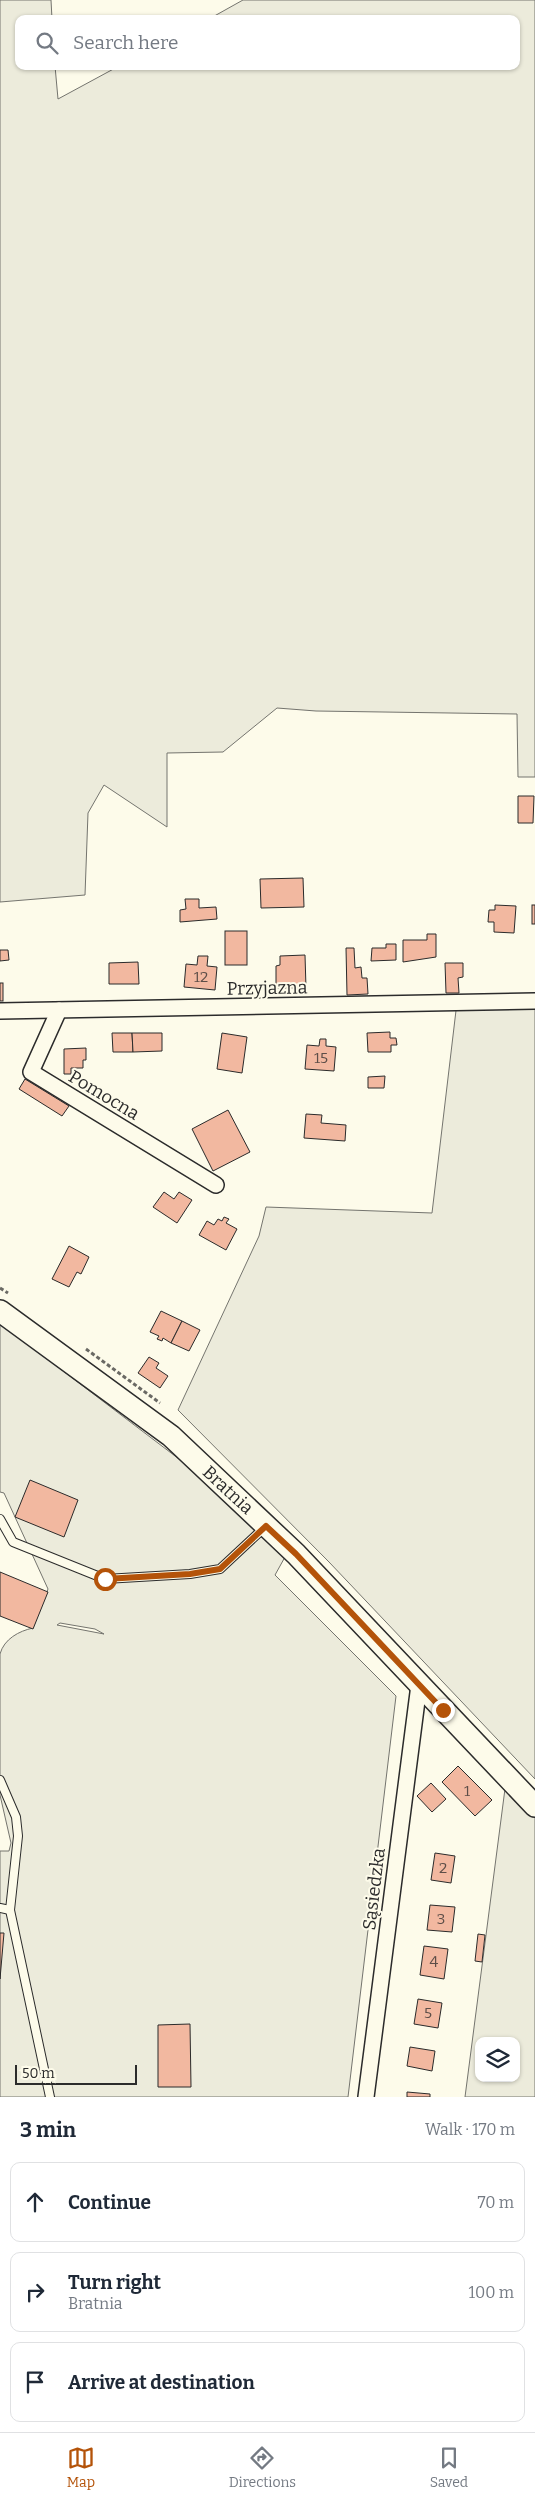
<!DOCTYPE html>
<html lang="en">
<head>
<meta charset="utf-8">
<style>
  :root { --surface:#fff; --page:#f6f6f7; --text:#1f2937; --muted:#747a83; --line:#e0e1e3; --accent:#b45309 }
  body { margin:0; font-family:Bitter,serif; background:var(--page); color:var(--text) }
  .controls { position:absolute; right:15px; bottom:15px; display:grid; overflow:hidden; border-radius:10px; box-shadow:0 1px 4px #0004 }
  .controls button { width:45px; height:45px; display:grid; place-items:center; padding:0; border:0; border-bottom:1px solid var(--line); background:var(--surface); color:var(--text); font:25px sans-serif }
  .scale { position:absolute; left:15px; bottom:12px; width:122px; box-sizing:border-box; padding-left:5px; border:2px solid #2b2b2b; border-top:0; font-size:14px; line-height:18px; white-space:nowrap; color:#2b2b2b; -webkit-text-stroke:4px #fdfbea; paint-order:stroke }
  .stop { position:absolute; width:15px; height:15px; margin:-11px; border:4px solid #b45309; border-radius:50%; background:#fff }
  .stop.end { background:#b45309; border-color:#fff; box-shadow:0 1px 5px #0008 }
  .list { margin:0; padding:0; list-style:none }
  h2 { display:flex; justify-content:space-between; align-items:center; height:65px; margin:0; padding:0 20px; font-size:21px }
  h2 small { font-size:16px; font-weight:400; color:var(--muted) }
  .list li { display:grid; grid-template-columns:32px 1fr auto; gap:15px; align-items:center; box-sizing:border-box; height:80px; margin:0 10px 10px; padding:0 10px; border:1px solid var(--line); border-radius:10px }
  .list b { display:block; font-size:19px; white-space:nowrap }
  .list p { margin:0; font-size:16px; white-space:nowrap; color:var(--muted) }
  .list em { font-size:16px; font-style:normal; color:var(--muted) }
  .icon { flex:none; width:28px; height:28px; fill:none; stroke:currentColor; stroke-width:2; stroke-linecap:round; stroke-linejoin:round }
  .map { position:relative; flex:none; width:535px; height:2097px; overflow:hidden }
  .search { position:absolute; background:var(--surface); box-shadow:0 1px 4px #0004; left:15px; right:15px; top:15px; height:55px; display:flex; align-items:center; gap:12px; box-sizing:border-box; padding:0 18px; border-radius:10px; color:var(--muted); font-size:19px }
  .sheet { height:335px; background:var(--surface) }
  nav { display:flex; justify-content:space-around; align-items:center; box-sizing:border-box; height:70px; border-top:1px solid var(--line); background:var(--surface); font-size:14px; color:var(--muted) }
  nav a { display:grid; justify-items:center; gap:2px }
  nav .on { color:var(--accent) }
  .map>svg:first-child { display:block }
  .green { fill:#ecebdb; stroke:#74746e; fill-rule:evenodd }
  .building { fill:#f2b8a0; stroke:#2b2b2b }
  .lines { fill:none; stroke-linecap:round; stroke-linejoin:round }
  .lane-casing { stroke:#2b2b2b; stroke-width:10 }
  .street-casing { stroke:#2b2b2b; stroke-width:18 }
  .secondary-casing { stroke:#2b2b2b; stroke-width:24 }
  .path { stroke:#6a6964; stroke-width:3; stroke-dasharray:4 2.5; stroke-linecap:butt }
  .lane { stroke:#fdfbea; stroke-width:8 }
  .street { stroke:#fdfbea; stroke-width:15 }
  .secondary { stroke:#fdfbea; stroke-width:21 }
  .route { stroke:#b45309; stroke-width:6 }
  .labels { text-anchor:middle; stroke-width:4; stroke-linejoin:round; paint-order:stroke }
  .number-label { font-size:15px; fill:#5d4e48 }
  .street-label { font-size:18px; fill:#2b2b2b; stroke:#fdfbea }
</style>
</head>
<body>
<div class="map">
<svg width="535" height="2097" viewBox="0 0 535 2097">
  <rect width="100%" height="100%" fill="#fdfbea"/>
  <g class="green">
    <path d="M0 0H51L52 19H19V66H55L58 99 119 66H516V19H209L243 0H535V777H518L517 714 316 711 277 708 223 752 167 753V827L104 785 88 813 85 895 0 902Z"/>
    <path d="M535 1000V1779L329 1562 178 1410 259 1236 266 1207 432 1213 457 1002Z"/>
    <path d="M0 1323 179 1459 285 1557 275 1575 396 1696 348 2097H0V1851H9L11 1843 0 1795V1654C4 1639 19 1631 33 1628L48 1589 4 1493 0 1492ZM60 1623 95 1629 104 1634 57 1625Z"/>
    <path d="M506 1781 535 1813V2097H465ZM479 2041H516V2078H479Z"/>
  </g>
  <g class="building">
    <path d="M518 796H534L533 823H518Z"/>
    <path d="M303 878 304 907 261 908 260 879Z"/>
    <path d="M185 899H199V908L216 907 217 919 180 922V910L186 909Z"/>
    <path d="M495 905 516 906 514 933 494 932V922H488L489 910H495Z"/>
    <rect x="532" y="905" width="3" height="19"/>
    <rect x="225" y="931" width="22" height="34"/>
    <path d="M427 934H436V957L403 962V940H427Z"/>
    <path d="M386 944H396V960L371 961 372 948H386Z"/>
    <path d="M346 948H354L355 968 361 967 362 978H367L368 994 347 995Z"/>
    <path d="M0 950H8L9 960 0 961Z"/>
    <path d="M305 955 306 988H276V966L280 965V956Z"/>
    <path d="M198 956H208L207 966 217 967 215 990 184 987 186 964 197 965Z"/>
    <path d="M138 962 139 984H109V963Z"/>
    <path d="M445 963H463V977L458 978 459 993H446Z"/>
    <rect x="0" y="983" width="3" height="18"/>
    <path d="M390 1032V1038H396L397 1045H391V1052H368L367 1033Z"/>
    <path d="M112 1033H132L133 1052H113Z"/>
    <path d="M132 1033H162V1051L133 1052Z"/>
    <path d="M222 1033 247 1037 242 1073 217 1069Z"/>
    <path d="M320 1039H326V1046L336 1047 334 1071 305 1069 307 1045 319 1046Z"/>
    <path d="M86 1048V1060H83V1068H71V1074H64V1049Z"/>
    <path d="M385 1076 384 1088H368V1077Z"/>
    <path d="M25 1079 69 1106 62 1116 19 1089Z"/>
    <path d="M228 1110 250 1152 213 1171 192 1129Z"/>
    <path d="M306 1114 322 1115 321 1123 346 1125 345 1141 304 1138Z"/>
    <path d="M164 1192 174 1199 179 1192 192 1200 177 1223 153 1207Z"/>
    <path d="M224 1217 229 1219 226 1223 237 1229 226 1250 199 1235 207 1221 214 1225 218 1219 222 1221Z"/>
    <path d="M69 1246 89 1257 81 1274 77 1272 69 1287 52 1279Z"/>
    <path d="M161 1311 182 1321 171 1343 163 1338 162 1341 157 1339 159 1336 150 1332Z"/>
    <path d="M182 1321 200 1330 189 1351 171 1343Z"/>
    <path d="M149 1357 159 1363 156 1368 168 1376 160 1388 138 1373Z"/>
    <path d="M30 1480 78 1500 64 1537 15 1517Z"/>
    <path d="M0 1572 48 1592 33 1629 0 1616Z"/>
    <path d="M458 1766 492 1800 475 1816 442 1782Z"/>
    <path d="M431 1783 446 1799 432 1812 417 1796Z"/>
    <path d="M435 1853 455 1856 451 1883 431 1880Z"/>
    <path d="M430 1905 455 1907 452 1932 427 1930Z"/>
    <path d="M0 1933H4L0 1979Z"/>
    <path d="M478 1934 485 1935 482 1962 475 1961Z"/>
    <path d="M424 1946 448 1949 444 1979 420 1975Z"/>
    <path d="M418 1999 442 2003 438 2028 414 2024Z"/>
    <path d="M190 2024 191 2087H158V2025Z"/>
    <path d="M410 2047 435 2051 432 2071 407 2066Z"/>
    <path d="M407 2092 430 2094V2097H407Z"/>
  </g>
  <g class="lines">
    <g class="lane-casing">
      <g id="lane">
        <path d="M0 1519 13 1542 105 1579 190 1574 220 1569 265 1527"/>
        <path d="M0 1780 16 1817 18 1836 10 1910 50 2097"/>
        <path d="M0 1908 10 1910"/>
      </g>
    </g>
    <g class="street-casing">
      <g id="street">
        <path d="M59 1010 31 1072 216 1185"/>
        <path d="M0 1011 535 1001"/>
        <path d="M366 2097 419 1685"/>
      </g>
    </g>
    <g class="secondary-casing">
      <path id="secondary" d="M0 1311 171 1436 296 1554 535 1806"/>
    </g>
    <g class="path">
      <path d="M0 1288 8 1293"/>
      <path d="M86 1349 160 1403"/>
    </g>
    <use href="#lane" class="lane"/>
    <use href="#street" class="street"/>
    <use href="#secondary" class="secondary"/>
  </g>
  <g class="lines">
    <path class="route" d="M105 1579 190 1574 220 1569 266 1526 296 1554 443 1710"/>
  </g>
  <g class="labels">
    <g class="number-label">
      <text x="201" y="982">12</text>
      <text x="321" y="1063">15</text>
      <text x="467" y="1796">1</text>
      <text x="443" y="1873">2</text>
      <text x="441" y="1924">3</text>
      <text x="434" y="1967">4</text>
      <text x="428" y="2018">5</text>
    </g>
    <g class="street-label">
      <text transform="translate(267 988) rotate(-1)" y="6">Przyjazna</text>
      <text transform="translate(104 1095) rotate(31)" y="6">Pomocna</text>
      <text transform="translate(228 1490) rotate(43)" y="6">Bratnia</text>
      <text transform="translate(374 1889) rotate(-83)" y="6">Sąsiedzka</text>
    </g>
  </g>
</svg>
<div class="controls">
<button><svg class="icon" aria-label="layers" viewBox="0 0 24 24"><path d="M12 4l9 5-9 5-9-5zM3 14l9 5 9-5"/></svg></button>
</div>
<div class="scale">50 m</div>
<div class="stop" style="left:105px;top:1579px"></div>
<div class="stop end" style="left:443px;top:1710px"></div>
<div class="search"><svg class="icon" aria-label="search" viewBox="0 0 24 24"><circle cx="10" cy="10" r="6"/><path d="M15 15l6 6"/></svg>Search here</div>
</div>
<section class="sheet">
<h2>3 min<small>Walk · 170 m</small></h2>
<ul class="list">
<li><svg class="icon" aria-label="ahead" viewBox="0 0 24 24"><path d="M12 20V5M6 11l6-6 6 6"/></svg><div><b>Continue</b></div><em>70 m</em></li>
<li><svg class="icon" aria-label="right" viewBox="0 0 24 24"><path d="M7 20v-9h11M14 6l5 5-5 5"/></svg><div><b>Turn right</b><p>Bratnia</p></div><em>100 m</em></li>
<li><svg class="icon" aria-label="arrive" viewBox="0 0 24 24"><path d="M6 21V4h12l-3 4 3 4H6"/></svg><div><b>Arrive at destination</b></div></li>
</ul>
</section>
<nav>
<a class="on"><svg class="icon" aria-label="map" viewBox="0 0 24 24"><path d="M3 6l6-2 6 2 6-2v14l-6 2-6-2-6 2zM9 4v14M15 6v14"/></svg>Map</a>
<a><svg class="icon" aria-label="directions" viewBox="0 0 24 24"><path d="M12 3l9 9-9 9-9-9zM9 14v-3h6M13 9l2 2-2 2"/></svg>Directions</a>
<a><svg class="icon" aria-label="saved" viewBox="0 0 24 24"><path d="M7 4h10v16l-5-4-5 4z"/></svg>Saved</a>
</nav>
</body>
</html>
